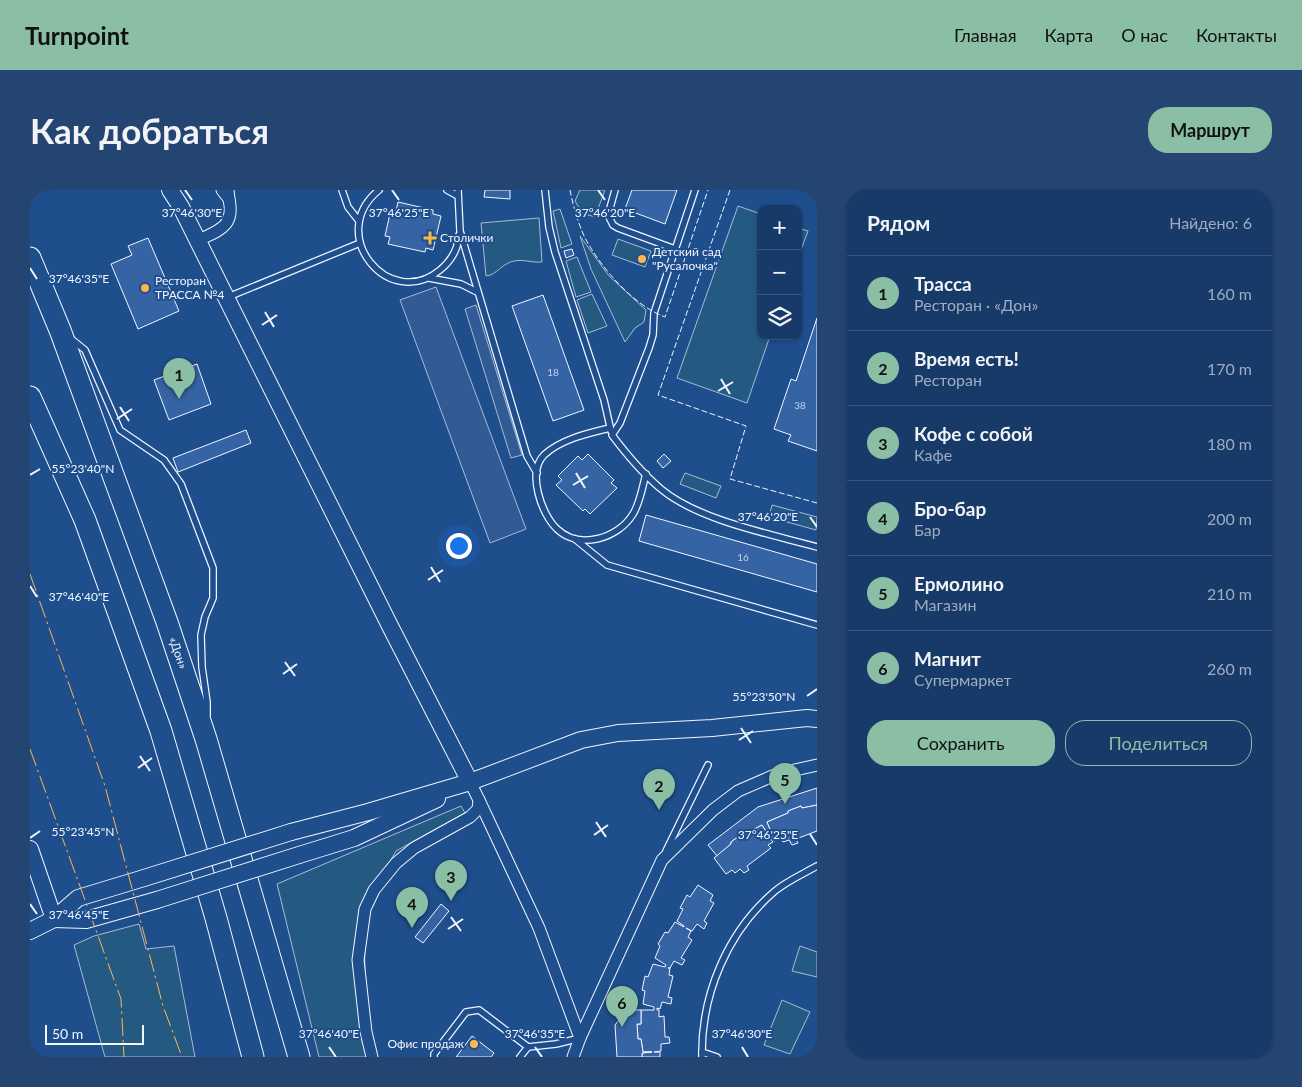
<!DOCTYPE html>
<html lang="ru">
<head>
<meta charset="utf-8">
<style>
  :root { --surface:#173a69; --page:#244571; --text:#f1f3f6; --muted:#9eadc0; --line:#36547d; --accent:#8abfa5 }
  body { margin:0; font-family:Lato,sans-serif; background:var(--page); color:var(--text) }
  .controls { position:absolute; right:15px; top:15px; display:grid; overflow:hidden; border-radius:10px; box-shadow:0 1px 4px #0004 }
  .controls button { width:45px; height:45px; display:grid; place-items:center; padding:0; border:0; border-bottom:1px solid var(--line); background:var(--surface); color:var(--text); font:25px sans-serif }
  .scale { position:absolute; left:15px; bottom:12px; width:99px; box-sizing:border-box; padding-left:5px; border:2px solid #f2f6ff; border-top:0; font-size:14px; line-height:18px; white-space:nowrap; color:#f2f6ff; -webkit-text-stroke:4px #1f4e8c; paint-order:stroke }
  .you { position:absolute; left:428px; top:355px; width:18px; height:18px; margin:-12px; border:4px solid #fff; border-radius:50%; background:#1a73e8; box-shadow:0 0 0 8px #1a73e833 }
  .badge { display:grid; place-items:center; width:32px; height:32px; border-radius:50%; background:var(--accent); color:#111; font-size:16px; font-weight:700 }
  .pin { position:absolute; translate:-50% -41px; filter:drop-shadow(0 1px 2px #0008) }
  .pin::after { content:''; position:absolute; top:26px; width:18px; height:15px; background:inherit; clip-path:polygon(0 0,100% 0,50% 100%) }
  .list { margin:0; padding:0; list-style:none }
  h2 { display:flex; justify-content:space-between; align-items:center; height:65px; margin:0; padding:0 20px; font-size:21px }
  h2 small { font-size:16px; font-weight:400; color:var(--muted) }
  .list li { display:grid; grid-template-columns:32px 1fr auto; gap:15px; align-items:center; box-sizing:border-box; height:75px; padding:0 20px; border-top:1px solid var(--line) }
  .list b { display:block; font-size:19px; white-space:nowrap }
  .list p { margin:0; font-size:16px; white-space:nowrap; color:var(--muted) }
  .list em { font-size:16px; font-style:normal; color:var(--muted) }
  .actions { display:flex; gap:10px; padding:15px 20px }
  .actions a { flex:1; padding:11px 0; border:1px solid var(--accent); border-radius:20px; text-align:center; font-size:18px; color:var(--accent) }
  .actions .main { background:var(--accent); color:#111 }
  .icon { flex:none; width:28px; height:28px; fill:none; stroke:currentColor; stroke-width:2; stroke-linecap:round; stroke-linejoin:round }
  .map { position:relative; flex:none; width:787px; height:867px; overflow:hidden; border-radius:20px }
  header { display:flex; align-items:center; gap:30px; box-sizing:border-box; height:70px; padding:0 25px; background:var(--accent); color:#111 }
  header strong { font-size:24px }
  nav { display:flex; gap:28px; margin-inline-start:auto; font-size:18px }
  .intro { display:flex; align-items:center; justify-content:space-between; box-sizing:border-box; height:120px; padding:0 30px }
  h1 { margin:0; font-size:35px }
  .button { padding:12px 22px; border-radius:20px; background:var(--accent); color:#111; font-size:18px; font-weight:700 }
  main { display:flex; gap:30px; padding:0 30px }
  aside { flex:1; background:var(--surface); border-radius:20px; box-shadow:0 1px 4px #0004 }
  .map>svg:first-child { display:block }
  .green { fill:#245a82; stroke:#a8bbd7 }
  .parking { fill:#305b95; stroke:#a8bbd7 }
  .building { fill:#3563a3; stroke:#f2f6ff }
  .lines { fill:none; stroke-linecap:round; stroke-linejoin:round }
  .lane-casing { stroke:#f2f6ff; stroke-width:8 }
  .street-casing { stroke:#f2f6ff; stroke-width:13 }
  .secondary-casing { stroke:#f2f6ff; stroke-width:18 }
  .highway-casing { stroke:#f2f6ff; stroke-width:23 }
  .lane { stroke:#1f4e8c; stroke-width:5.5 }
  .street { stroke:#1f4e8c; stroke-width:11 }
  .secondary { stroke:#1f4e8c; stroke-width:16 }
  .highway { stroke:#1f4e8c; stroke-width:21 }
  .secondary-bridge-casing { stroke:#f2f6ff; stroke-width:18; stroke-linecap:butt }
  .secondary-bridge { stroke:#1f4e8c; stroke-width:16 }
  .fence { stroke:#f2f6ff; stroke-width:1; stroke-dasharray:6 2.5; stroke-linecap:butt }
  .power { stroke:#ffb74d; stroke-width:1; stroke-dasharray:18 4 2.5 4; stroke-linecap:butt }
  .ticks { fill:none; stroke:#f2f6ff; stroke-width:2 }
  .poi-dot { fill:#ffb74d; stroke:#1f4e8c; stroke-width:2 }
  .labels { text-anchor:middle; stroke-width:4; stroke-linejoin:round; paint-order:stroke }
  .number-label { font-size:10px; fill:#c3d1e8 }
  .poi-label { font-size:12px; fill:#f2f6ff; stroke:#1f4e8c; text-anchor:start }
  .street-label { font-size:12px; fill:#f2f6ff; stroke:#1f4e8c }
  .ticks-label { font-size:12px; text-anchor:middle; fill:#f2f6ff; stroke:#1f4e8c; stroke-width:4; stroke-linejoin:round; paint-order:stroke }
</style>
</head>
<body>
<header>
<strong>Turnpoint</strong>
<nav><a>Главная</a><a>Карта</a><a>О нас</a><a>Контакты</a></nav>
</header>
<div class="intro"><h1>Как добраться</h1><a class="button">Маршрут</a></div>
<main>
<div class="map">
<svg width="787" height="867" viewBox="0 0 787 867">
  <rect width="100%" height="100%" fill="#1f4e8c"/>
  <g class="green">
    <path d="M550 0H575L565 27 552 23 545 11Z"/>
    <path d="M708 16 731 24V146H740L717 213 647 188Z"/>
    <path d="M530 19 542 54 531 58 523 21Z"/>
    <path d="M509 28 512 72C503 73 493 69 484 71 472 73 467 85 456 86L451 33Z"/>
    <path d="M768 38 778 41 768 68Z"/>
    <path d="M550 46 579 86 616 120 614 132 605 138 595 152 561 79Z"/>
    <path d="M588 49 621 61 615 77 582 65Z"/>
    <path d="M547 67 561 102 546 107 536 71Z"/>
    <path d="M562 104 577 136 558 143 547 110Z"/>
    <path d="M655 283 691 296 686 308 650 294Z"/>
    <path d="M742 315 787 327 786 340 739 327Z"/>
    <path d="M431 616 435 623 366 661 334 718 336 846 345 867H289L247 694Z"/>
    <path d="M109 734 116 759 144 756 165 867H75L44 755 64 746Z"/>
    <path d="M770 756 787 762V787L762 781Z"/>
    <path d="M752 810 780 822 760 864 734 855Z"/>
  </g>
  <g class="parking">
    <path d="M406 97 496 339 460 353 370 110Z"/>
    <path d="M446 115 492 265 481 268 435 119Z"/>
  </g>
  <g class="building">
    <path d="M455 0H480V9L454 7Z"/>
    <path d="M602 0H647L635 34 595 19Z"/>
    <path d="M368 12 403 20V24L411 26 403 60 396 58 395 62 358 54 360 47 355 46 361 19 366 21Z"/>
    <path d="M118 48 149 121 108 139 81 74 102 65 98 56Z"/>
    <path d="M542 59 544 65 536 68 534 61Z"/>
    <path d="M513 105 554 220 523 231 482 116Z"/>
    <path d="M787 128V261L758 251 761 245 744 239 761 189 766 191Z"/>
    <path d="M167 174 181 214 139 230 124 190Z"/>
    <path d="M216 240 221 253 148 282 143 268Z"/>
    <path d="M558 264 584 290 581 293 587 298 560 324 555 319 553 321 526 295 532 290 528 286 548 266 552 270Z"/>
    <path d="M634 264 641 271 633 278 627 271Z"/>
    <path d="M616 325 787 374V402L609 351Z"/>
    <path d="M787 598V615L772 618 771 616 758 621V623L737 632 742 644 739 646 732 635 713 645 712 644 701 652V654L687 666 678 655 728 617Z"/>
    <path d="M787 615V641L766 649 768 653 762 655 759 650 753 652 751 649 744 651 743 647 740 648 743 652 738 655 741 658 717 676 719 680 714 683 710 679 705 683 702 680 696 684 684 668 701 654V652L712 644 713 645 732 635 739 646 742 644 737 632 758 623V621L771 616 772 618Z"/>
    <path d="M668 695 683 705 680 711 684 713 674 731 677 733 674 739 667 734 662 741 656 738 661 741 658 747 662 750 651 768 655 770 652 775 644 771 640 778H638H640L639 785 643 786 638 807 642 808 641 814 632 812 630 819 627 818V820H629V827L634 826 635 847H639L640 853 631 854V861L624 862H630V867H612V863L622 862H613L611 849H608L607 834H611V820H624V817L613 814 615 801 612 800 615 786 618 787 623 774 635 777 636 775 625 768 630 756 628 754 635 742 638 743 645 732 654 737V736L647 731 653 719 650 718 657 705 660 707Z"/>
    <path d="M411 714 419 721 393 753 385 747Z"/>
    <path d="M597 820H611V834H607L608 849H611L613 862H622L612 863V867H587L585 835Z"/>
    <path d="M442 846 464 863 461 867H426Z"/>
  </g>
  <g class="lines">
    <g class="lane-casing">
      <g id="lane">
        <path d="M312 0 318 17 329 31"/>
        <path d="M349 0C295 44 359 122 410 80 421 71 428 59 429 45"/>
        <path d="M417 0 428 6"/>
        <path d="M428 0 430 41 497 266 507 283"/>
        <path d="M515 0 519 37 525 62 574 210 581 241"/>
        <path d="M585 0 578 25 583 35 588 38 645 59"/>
        <path d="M665 0 624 123 623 145 619 158 590 233 582 245C597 265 612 283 631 299 668 330 740 344 787 357"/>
        <path d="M399 88 431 94 447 102"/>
        <path d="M198 107 330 53"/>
        <path d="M40 148 55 160 90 240 134 270 151 294 183 378V408L175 427 171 445 172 477 177 512V525"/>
        <path d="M580 238C559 243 531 249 514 265 497 282 511 324 527 339 549 360 588 349 603 324 610 313 612 298 616 284"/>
        <path d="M545 349 577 375 787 435"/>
        <path d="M636 661 678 575"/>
        <path d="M672 862 687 867"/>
        <path d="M404 867V864L436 822 449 820 498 857 526 854 550 848"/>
        <path d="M490 867 498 857"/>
        <path d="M672 867C671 805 697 742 745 701 757 691 773 684 787 676"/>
      </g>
    </g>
    <g class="street-casing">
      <g id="street">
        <path d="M192 0 199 9 198 0"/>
        <path d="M167 51C189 40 205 37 199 9"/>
        <path d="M449 610 509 738 550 848"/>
        <path d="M342 867 336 842 328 770 335 719 344 700 366 673 384 658 440 627 448 619 449 610 440 592"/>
        <path d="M543 867 550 848 632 670 683 620 708 601 747 584 787 575"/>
      </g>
    </g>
    <g class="secondary-casing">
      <g id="secondary">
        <path d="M140 0 151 17 360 436 440 592"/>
        <path d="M261 642 338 622 440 592 551 550 588 543 682 538 777 528 787 529"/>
        <path d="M0 659 24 729"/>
        <path d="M269 665 324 648 407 609"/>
        <path d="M24 729 56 730 127 710"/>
        <path d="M0 741 24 729 48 708 114 688"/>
      </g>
    </g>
    <g class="highway-casing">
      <g id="highway">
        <path d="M0 68 30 140 137 432 176 549 269 867"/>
        <path d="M0 207 55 330 131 541 186 728 223 867"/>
      </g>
    </g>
    <use href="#lane" class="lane"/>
    <use href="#street" class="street"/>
    <use href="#secondary" class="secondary"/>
    <use href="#highway" class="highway"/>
    <g class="secondary-bridge-casing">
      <g id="secondary-bridge">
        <path d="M114 688 261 642"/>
        <path d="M127 710 269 665"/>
      </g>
    </g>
    <use href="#secondary-bridge" class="secondary-bridge"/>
    <g class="fence">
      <path d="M540 0C543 16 550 41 559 55 575 82 605 116 635 127L678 0"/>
      <path d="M700 0 628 205 716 236 700 289 787 313"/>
    </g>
    <g class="power">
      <path d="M0 384 75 596 133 816 152 867"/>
      <path d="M0 559 91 809 94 867"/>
    </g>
  </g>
  <path class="ticks" d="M155 0 162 10M362 0 369 10M568 0 575 10M0 78 7 89M235 122 244 137M232 135 247 125M691 189 700 204M688 201 703 192M90 217 99 231M87 229 102 219M546 283 555 298M0 285 10 279M543 295 558 286M780 327 787 337M401 377 410 392M398 390 413 380M0 396 7 407M255 472 265 486M253 484 267 474M777 506 787 499M711 538 721 553M709 550 723 541M110 566 120 581M108 578 122 568M566 632 576 647M780 644 787 655M564 645 578 635M0 648 10 641M0 714 7 724M421 727 431 741M418 739 433 729M299 857 306 867M505 857 512 867M712 857 718 867"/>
  <g class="poi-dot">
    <path d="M397.5 40.5h5v5h5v5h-5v5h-5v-5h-5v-5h5z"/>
    <circle cx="612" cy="69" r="5"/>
    <circle cx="115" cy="98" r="5"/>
    <circle cx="444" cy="854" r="5"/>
  </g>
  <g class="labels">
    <g class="number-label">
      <text x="523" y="186">18</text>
      <text x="770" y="219">38</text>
      <text x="713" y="371">16</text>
    </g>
    <g class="poi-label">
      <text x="410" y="52">Столички</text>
      <text x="622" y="66">Детский сад<tspan x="622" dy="14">"Русалочка"</tspan></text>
      <text x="125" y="95">Ресторан<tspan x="125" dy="14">ТРАССА №4</tspan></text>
      <text x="434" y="858" text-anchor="end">Офис продаж</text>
    </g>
    <g class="street-label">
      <text transform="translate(148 463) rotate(71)" y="4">«Дон»</text>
    </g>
  </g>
  <g class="ticks-label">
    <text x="162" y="27">37°46'30"E</text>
    <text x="575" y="27">37°46'20"E</text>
    <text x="369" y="27">37°46'25"E</text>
    <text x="49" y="93">37°46'35"E</text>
    <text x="53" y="283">55°23'40"N</text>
    <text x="738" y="331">37°46'20"E</text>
    <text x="49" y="411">37°46'40"E</text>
    <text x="734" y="511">55°23'50"N</text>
    <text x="53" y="646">55°23'45"N</text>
    <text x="738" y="649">37°46'25"E</text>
    <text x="49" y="729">37°46'45"E</text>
    <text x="299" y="848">37°46'40"E</text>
    <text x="505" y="848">37°46'35"E</text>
    <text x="712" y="848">37°46'30"E</text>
  </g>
</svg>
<div class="controls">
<button>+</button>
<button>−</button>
<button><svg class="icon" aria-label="layers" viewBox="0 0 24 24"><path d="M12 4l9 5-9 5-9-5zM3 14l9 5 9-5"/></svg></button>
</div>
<div class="scale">50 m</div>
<div class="you"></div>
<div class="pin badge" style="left:149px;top:209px">1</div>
<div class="pin badge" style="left:629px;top:620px">2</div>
<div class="pin badge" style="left:421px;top:711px">3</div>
<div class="pin badge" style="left:382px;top:738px">4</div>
<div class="pin badge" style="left:755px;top:614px">5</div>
<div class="pin badge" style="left:592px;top:837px">6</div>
</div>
<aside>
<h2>Рядом<small>Найдено: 6</small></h2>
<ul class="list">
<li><span class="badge">1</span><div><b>Трасса</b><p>Ресторан · «Дон»</p></div><em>160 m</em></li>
<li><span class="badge">2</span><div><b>Время есть!</b><p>Ресторан</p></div><em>170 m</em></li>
<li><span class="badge">3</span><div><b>Кофе с собой</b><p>Кафе</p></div><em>180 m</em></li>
<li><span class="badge">4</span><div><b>Бро-бар</b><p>Бар</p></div><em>200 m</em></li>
<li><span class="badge">5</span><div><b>Ермолино</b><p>Магазин</p></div><em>210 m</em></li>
<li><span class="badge">6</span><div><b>Магнит</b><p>Супермаркет</p></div><em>260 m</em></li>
</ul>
<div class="actions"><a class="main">Сохранить</a><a>Поделиться</a></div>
</aside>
</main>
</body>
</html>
